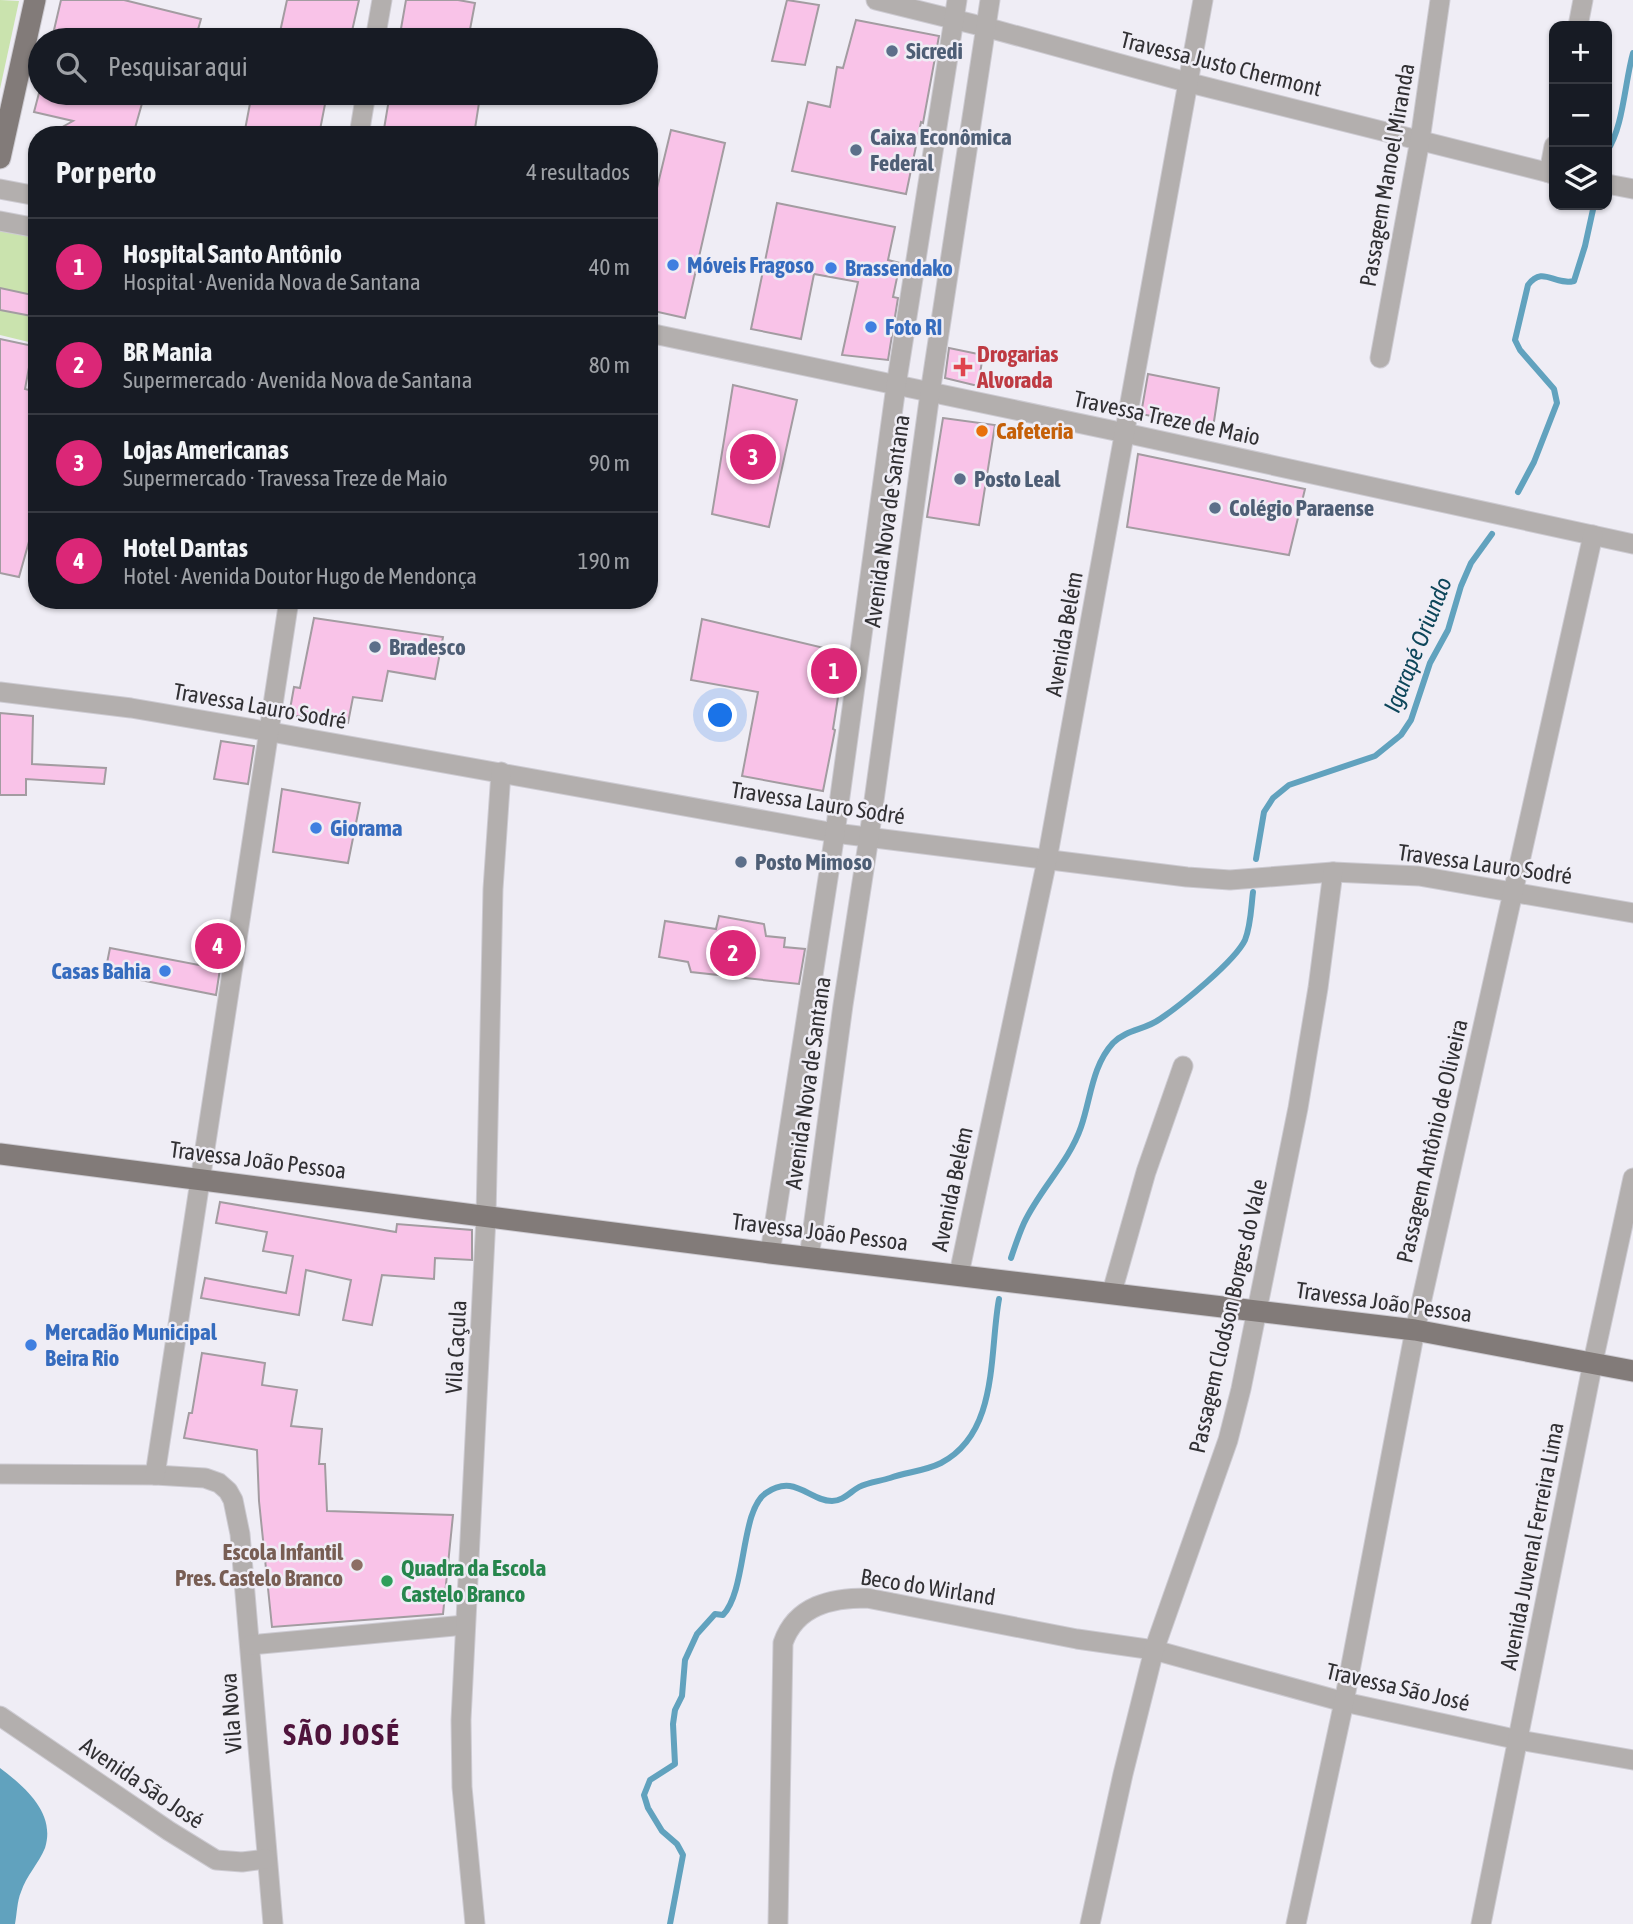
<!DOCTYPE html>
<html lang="pt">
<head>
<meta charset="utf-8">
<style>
  :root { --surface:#171b24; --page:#20242c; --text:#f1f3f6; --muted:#9ea1a6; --line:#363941; --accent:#db2777 }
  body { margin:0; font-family:"Asap Condensed",sans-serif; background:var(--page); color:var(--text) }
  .controls { position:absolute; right:21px; top:21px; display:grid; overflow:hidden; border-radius:14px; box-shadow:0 2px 5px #0004 }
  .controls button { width:63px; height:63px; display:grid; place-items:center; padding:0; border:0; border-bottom:2px solid var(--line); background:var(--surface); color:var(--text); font:35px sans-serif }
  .you { position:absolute; left:721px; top:716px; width:24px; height:24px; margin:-18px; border:5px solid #fff; border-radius:50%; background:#1a73e8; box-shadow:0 0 0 10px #1a73e833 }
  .badge { display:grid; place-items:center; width:46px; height:46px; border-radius:50%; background:var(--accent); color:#fff; font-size:23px; font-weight:700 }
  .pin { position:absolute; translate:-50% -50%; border:4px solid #fff; box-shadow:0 2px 7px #0006 }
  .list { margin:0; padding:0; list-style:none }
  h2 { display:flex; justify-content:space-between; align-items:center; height:91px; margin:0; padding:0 28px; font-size:30px }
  h2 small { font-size:23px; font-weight:400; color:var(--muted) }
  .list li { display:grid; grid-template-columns:46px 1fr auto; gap:21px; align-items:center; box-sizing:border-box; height:98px; padding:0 28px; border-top:2px solid var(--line) }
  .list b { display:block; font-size:26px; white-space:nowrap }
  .list p { margin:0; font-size:23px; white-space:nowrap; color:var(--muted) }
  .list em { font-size:23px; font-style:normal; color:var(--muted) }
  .icon { flex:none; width:38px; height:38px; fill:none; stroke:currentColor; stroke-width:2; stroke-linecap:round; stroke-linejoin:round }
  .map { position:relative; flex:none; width:1633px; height:1924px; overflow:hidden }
  .search { position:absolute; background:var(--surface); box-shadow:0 2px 5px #0004; left:28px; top:28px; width:630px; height:77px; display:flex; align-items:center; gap:18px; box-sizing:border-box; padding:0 24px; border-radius:38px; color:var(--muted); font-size:26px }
  .panel { position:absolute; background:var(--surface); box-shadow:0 2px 5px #0004; left:28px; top:126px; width:630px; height:483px; border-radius:28px }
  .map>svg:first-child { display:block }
  .green { fill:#cae3ae }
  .water { fill:#61a2be }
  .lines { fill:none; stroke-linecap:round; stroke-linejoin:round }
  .stream { stroke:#61a2be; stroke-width:6 }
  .building { fill:#f9c3e8; stroke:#a39ca1; stroke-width:2 }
  .minor-casing { stroke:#cdcbd2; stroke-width:21 }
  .major-casing { stroke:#cdcbd2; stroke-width:23 }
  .minor { stroke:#b3afae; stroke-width:19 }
  .major { stroke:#827b79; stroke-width:21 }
  .service-dot { fill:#5c6f8a; stroke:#efedf5; stroke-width:2.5 }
  .shop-dot { fill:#3f7fe0; stroke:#efedf5; stroke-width:2.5 }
  .health-dot { fill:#e0444e; stroke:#efedf5; stroke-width:2.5 }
  .food-dot { fill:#e8710a; stroke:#efedf5; stroke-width:2.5 }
  .education-dot { fill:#8d6e63; stroke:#efedf5; stroke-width:2.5 }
  .leisure-dot { fill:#2e9e5b; stroke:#efedf5; stroke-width:2.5 }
  .labels { text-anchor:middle; stroke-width:5; stroke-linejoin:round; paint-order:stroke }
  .service-label { font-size:23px; font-weight:bold; fill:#4e5e75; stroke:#efedf5; text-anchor:start }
  .street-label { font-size:23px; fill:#313033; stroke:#efedf5 }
  .shop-label { font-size:23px; font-weight:bold; fill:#366cbe; stroke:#efedf5; text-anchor:start }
  .health-label { font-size:23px; font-weight:bold; fill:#be3a42; stroke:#efedf5; text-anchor:start }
  .food-label { font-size:23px; font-weight:bold; fill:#c56008; stroke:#efedf5; text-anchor:start }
  .education-label { font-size:23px; font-weight:bold; fill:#785e54; stroke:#efedf5; text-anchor:end }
  .leisure-label { font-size:23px; font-weight:bold; fill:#27864d; stroke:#efedf5; text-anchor:start }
  .water-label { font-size:24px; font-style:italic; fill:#0d465a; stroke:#efedf5 }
  .district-label { font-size:30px; font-weight:bold; letter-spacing:2px; fill:#4f143c; stroke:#efedf5 }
</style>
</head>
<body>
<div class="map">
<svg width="1633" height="1924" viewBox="0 0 1633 1924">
  <rect width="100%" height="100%" fill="#efedf5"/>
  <g class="green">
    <path d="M0 0 19 1 0 89Z"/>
    <path d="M0 230 37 237V344L0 335Z"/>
  </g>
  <path class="water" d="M0 1768C25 1787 56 1813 45 1848 39 1863 26 1876 21 1892 17 1901 17 1914 15 1924H0Z"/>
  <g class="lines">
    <g class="stream">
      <path d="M1607 151C1623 129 1625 81 1633 53"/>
      <path d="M1518 492 1534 462 1557 403 1554 389 1520 350 1515 340 1528 285C1543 265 1554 286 1574 281L1585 246 1594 205"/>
      <path d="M1256 859 1264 812 1273 798 1289 785 1375 756 1401 735 1411 720 1430 663 1448 630 1461 586 1471 563 1492 534"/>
      <path d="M1011 1258C1015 1246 1019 1234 1024 1223 1040 1189 1069 1162 1081 1127 1091 1098 1092 1066 1113 1043 1127 1029 1145 1030 1160 1019 1181 1005 1235 961 1245 940 1251 925 1251 908 1253 892"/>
      <path d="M670 1924 683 1855 677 1844 662 1831 648 1808 644 1795 650 1780 675 1764 673 1724 675 1710 682 1696 685 1660 697 1634 715 1614 723 1615C747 1590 740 1510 766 1493 795 1473 809 1501 832 1501 843 1501 850 1492 859 1487 868 1482 881 1481 890 1478 907 1472 925 1471 941 1463 999 1433 989 1353 999 1299"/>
    </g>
  </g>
  <g class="building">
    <path d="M61 0H124L201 19 195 40H85L86 37 54 30Z"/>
    <path d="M287 0H359L350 40H320L280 32Z"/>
    <path d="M406 0H458L475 3 468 40H399Z"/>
    <path d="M787 0 819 5 805 65 772 61Z"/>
    <path d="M856 20 939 36 923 123 921 122 906 194 792 171 808 102 830 107 837 67 843 68Z"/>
    <path d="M39 93H145L133 135H48L73 121 34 112Z"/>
    <path d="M252 93 327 94 319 135H244Z"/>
    <path d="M390 93 479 103 474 135H383Z"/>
    <path d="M671 130 725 143 685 318 649 310V221Z"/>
    <path d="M777 203 895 227 888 260 900 263 893 297 898 298 888 360 842 355 858 282 814 274 801 339 751 329Z"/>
    <path d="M0 288 37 296V317L0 310Z"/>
    <path d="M0 339 33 346 25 389 37 392V513L19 577 0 573Z"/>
    <path d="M949 348 983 355 978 386 945 378Z"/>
    <path d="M1148 374 1219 388 1213 428 1141 414Z"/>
    <path d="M733 385 797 400 769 527 712 514Z"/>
    <path d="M943 418 995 425 979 525 927 517Z"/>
    <path d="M1138 454 1305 489 1289 555 1127 527Z"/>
    <path d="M314 618 443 637 435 679 388 671 382 701 353 697 348 723 289 715 294 687 300 688Z"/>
    <path d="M702 619 845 653 833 729 835 730 823 791 742 776 758 692 691 680Z"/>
    <path d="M0 713 33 716 32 764 106 768 104 784 26 779V795H0Z"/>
    <path d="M221 741 254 746 248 784 214 779Z"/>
    <path d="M282 789 360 803 348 863 273 852Z"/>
    <path d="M719 916 764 924 766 936 785 938 784 947 805 949 799 984 691 972 688 962 659 957 665 921 716 929Z"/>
    <path d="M110 948 220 969 216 995 105 973Z"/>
    <path d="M220 1202 396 1232 397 1224 472 1230V1260L435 1258 434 1279 382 1275 372 1325 343 1320 351 1280 306 1270 299 1315 201 1298 205 1278 286 1293 293 1256 263 1251 267 1232 216 1223Z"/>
    <path d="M202 1353 265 1363 262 1385 297 1390 291 1426 322 1429 319 1464H325L327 1511 453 1515 443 1614 272 1627 259 1501 257 1450 184 1438 189 1413H192Z"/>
  </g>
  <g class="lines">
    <g class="minor-casing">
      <g id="minor">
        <path d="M876 0 985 27 1190 83 1554 174"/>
        <path d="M1578 26 1583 0"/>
        <path d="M375 40 382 0"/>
        <path d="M359 135 366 93"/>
        <path d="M1549 173 1554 146"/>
        <path d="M1607 184 1633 189"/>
        <path d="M0 189 37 196"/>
        <path d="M0 221 37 228"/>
        <path d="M649 333 1125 433 1633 544"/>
        <path d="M1380 358 1420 140 1440 0"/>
        <path d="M0 692 131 708 271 732 835 833 1187 877 1230 880 1333 872 1419 876 1633 913"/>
        <path d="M770 1253 835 833 896 386 957 0"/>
        <path d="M809 1258 843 1005 869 837 930 393 990 0"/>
        <path d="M959 1274 1047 860 1203 0"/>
        <path d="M1112 1292 1146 1172 1183 1066"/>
        <path d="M0 1474 155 1475 205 1478 219 1483 228 1491 233 1500 240 1534 273 1924"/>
        <path d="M155 1475 289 600"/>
        <path d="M250 1645 465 1625"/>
        <path d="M0 1716 169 1831 216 1860 242 1862 266 1859"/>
        <path d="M475 1924 462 1787 461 1720 486 1217 493 889 501 772"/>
        <path d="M778 1924 783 1643C796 1605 832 1598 867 1598L1077 1639 1154 1650 1344 1702 1519 1740 1633 1760"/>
        <path d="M1090 1924 1123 1774 1154 1650 1228 1440 1241 1389 1298 1108 1318 988 1333 872"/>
        <path d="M1296 1924 1344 1702 1415 1330 1593 535"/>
        <path d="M1481 1924 1593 1362 1633 1178"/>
      </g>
    </g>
    <g class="major-casing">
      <g id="major">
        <path d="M0 158 35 0"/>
        <path d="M0 1154 770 1253 1415 1330 1633 1371"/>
      </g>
    </g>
    <use href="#minor" class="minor"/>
    <use href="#major" class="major"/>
  </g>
  <g class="service-dot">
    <circle cx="892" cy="51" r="7"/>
    <circle cx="856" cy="150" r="7"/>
    <circle cx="960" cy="479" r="7"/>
    <circle cx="1215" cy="508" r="7"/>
    <circle cx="375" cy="647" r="7"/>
    <circle cx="741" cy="862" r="7"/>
  </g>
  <g class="shop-dot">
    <circle cx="673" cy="265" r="7"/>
    <circle cx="831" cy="268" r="7"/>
    <circle cx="871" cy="327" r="7"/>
    <circle cx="316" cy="828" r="7"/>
    <circle cx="165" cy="971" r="7"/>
    <circle cx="31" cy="1345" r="7"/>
  </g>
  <path class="health-dot" d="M959.5 356.5h7v7h7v7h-7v7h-7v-7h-7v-7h7z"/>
  <circle class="food-dot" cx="982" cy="431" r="7"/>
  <circle class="education-dot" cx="357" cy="1565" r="7"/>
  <circle class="leisure-dot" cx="387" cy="1581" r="7"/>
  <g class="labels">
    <g class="service-label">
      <text x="906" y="59">Sicredi</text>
      <text x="870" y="145">Caixa Econômica<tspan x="870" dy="26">Federal</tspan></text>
      <text x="974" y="487">Posto Leal</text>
      <text x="1229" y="516">Colégio Paraense</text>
      <text x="389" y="655">Bradesco</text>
      <text x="755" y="870">Posto Mimoso</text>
    </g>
    <g class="street-label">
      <text transform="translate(1221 64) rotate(14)" y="8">Travessa Justo Chermont</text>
      <text transform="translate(1387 175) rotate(-80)" y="8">Passagem Manoel Miranda</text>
      <text transform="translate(1167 418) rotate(12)" y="8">Travessa Treze de Maio</text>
      <text transform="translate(887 521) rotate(-82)" y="8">Avenida Nova de Santana</text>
      <text transform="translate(1064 634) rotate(-80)" y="8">Avenida Belém</text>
      <text transform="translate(260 706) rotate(10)" y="8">Travessa Lauro Sodré</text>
      <text transform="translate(818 803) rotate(9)" y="8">Travessa Lauro Sodré</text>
      <text transform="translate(1485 864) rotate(8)" y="8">Travessa Lauro Sodré</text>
      <text transform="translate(808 1083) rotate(-82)" y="8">Avenida Nova de Santana</text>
      <text transform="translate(1432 1141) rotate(-77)" y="8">Passagem Antônio de Oliveira</text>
      <text transform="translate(258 1160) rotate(7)" y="8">Travessa João Pessoa</text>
      <text transform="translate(952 1189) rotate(-78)" y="8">Avenida Belém</text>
      <text transform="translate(820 1232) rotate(7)" y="8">Travessa João Pessoa</text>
      <text transform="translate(1384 1302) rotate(8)" y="8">Travessa João Pessoa</text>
      <text transform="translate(1228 1316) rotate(-77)" y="8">Passagem Clodson Borges do Vale</text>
      <text transform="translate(456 1347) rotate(-87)" y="8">Vila Caçula</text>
      <text transform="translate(1532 1546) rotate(-79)" y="8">Avenida Juvenal Ferreira Lima</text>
      <text transform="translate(928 1587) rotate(9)" y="8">Beco do Wirland</text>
      <text transform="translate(1398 1687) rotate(13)" y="8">Travessa São José</text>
      <text transform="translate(231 1713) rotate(-94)" y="8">Vila Nova</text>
      <text transform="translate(142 1783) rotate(34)" y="8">Avenida São José</text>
    </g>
    <g class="shop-label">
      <text x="687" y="273">Móveis Fragoso</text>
      <text x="845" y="276">Brassendako</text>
      <text x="885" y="335">Foto RI</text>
      <text x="330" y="836">Giorama</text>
      <text x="151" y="979" text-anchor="end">Casas Bahia</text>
      <text x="45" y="1340">Mercadão Municipal<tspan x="45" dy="26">Beira Rio</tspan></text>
    </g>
    <g class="health-label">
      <text x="977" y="362">Drogarias<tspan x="977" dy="26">Alvorada</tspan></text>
    </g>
    <g class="food-label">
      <text x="996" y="439">Cafeteria</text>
    </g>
    <g class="education-label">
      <text x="343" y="1560">Escola Infantil<tspan x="343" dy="26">Pres. Castelo Branco</tspan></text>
    </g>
    <g class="leisure-label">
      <text x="401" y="1576">Quadra da Escola<tspan x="401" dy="26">Castelo Branco</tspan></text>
    </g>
    <g class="water-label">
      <text transform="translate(1418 645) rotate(-68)" y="8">Igarapé Oriundo</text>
    </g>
    <g class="district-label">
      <text x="342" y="1745">SÃO JOSÉ</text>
    </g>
  </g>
</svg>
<div class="controls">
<button>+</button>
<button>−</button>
<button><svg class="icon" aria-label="layers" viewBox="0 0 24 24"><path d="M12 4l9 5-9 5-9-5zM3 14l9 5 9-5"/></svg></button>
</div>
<div class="you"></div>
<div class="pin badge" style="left:834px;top:671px">1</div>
<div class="pin badge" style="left:733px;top:953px">2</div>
<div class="pin badge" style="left:753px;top:457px">3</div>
<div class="pin badge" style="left:218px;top:946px">4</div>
<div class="search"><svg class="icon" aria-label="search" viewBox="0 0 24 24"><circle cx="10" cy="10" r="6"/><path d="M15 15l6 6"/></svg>Pesquisar aqui</div>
<section class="panel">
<h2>Por perto<small>4 resultados</small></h2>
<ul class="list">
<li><span class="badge">1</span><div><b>Hospital Santo Antônio</b><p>Hospital · Avenida Nova de Santana</p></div><em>40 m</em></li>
<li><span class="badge">2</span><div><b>BR Mania</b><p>Supermercado · Avenida Nova de Santana</p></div><em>80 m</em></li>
<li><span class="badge">3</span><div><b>Lojas Americanas</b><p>Supermercado · Travessa Treze de Maio</p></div><em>90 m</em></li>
<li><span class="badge">4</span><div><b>Hotel Dantas</b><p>Hotel · Avenida Doutor Hugo de Mendonça</p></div><em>190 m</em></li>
</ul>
</section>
</div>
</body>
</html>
